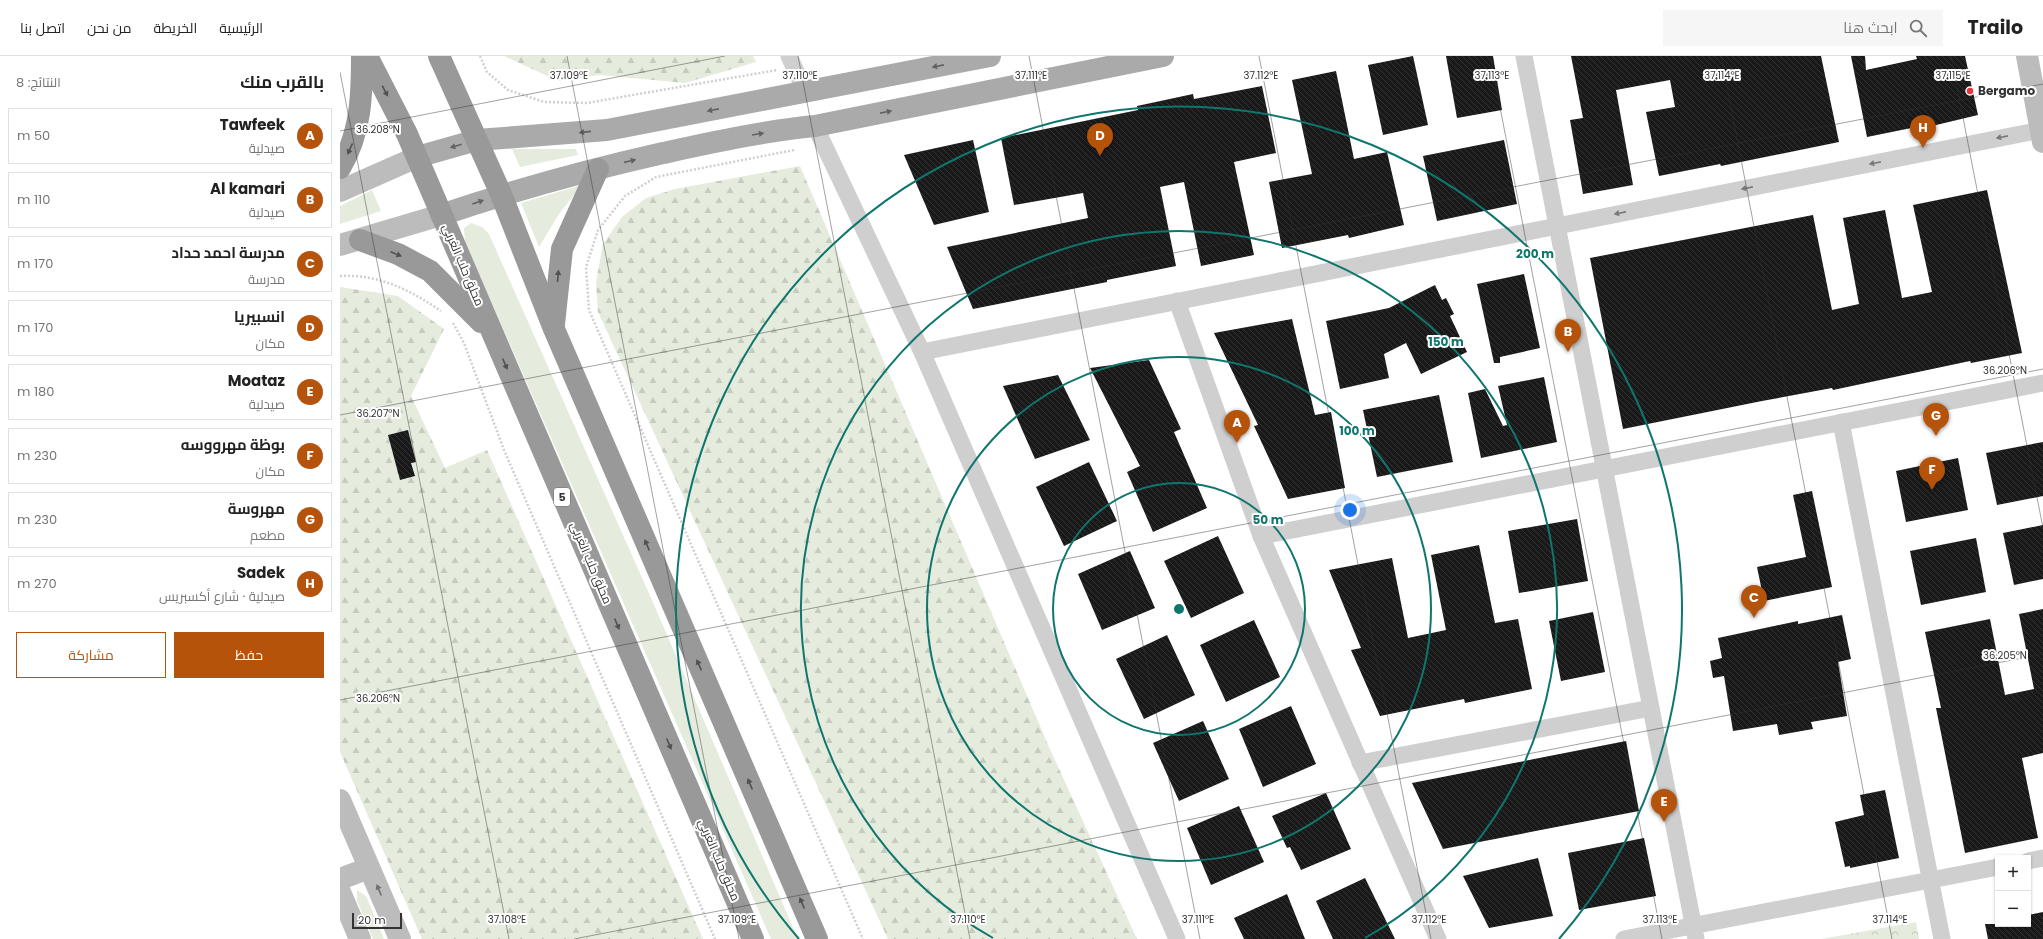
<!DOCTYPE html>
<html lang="ar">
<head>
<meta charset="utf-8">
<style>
  :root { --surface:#fff; --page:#f6f6f6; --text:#222; --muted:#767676; --line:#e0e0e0; --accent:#b45309 }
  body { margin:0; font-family:Poppins,Cairo,sans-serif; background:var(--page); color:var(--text); direction:rtl }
  .controls { position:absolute; right:12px; bottom:12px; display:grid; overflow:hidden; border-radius:0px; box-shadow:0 1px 3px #0004 }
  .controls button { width:36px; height:36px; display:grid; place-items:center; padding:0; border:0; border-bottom:1px solid var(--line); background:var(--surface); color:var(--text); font:20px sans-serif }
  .scale { position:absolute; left:12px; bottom:10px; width:50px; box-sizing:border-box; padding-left:4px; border:2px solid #323232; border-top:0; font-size:11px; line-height:14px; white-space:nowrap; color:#323232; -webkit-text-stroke:3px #fff; paint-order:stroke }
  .you { position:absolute; left:1010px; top:454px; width:14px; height:14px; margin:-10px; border:3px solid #fff; border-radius:50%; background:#1a73e8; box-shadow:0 0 0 6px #1a73e833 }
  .badge { display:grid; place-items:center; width:26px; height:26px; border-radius:50%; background:var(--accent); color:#fff; font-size:13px; font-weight:700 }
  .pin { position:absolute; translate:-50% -33px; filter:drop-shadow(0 1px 2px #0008) }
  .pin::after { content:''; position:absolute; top:21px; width:14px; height:12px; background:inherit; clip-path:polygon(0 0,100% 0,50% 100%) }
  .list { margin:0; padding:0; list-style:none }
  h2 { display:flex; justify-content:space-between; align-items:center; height:52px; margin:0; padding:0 16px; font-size:17px }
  h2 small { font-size:13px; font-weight:400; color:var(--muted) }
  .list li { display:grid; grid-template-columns:26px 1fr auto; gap:12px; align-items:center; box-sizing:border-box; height:56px; margin:0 8px 8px; padding:0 8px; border:1px solid var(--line); border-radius:0px }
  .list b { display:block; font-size:15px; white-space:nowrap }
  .list p { margin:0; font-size:13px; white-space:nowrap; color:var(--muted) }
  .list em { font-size:13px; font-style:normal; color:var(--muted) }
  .actions { display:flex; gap:8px; padding:12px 16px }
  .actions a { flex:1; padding:9px 0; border:1px solid var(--accent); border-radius:0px; text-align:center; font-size:14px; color:var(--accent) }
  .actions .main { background:var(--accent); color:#fff }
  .icon { flex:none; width:22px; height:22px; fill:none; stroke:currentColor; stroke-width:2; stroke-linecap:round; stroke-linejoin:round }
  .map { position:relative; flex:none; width:1703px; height:883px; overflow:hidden; direction:ltr }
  header { display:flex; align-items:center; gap:24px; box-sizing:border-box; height:56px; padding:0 20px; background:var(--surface); border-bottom:1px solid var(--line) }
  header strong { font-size:19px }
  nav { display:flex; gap:22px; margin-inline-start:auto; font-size:14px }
  .search { width:280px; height:36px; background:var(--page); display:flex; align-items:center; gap:10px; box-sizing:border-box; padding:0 14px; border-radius:0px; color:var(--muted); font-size:15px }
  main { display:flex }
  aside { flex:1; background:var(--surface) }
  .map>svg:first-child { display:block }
  .grass { fill:#e5ecde }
  .forest { fill:url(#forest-firs) }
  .park { fill:url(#park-crowns) }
  .building { fill:url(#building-back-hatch) }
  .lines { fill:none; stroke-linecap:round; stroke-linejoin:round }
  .path { stroke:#cfcfcf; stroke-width:2.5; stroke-dasharray:2 2; stroke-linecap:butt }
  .street { stroke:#cfcfcf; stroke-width:17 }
  .secondary { stroke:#bcbcbc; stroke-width:22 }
  .primary { stroke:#aaa; stroke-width:22 }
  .highway { stroke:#999; stroke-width:22 }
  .oneway { fill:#626262 }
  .oneway2 { fill:#515151 }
  .oneway3 { fill:#797979 }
  .oneway4 { fill:#707070 }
  .ticks { fill:none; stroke:#323232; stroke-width:1; stroke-opacity:0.45 }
  .ring { fill:none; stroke:#0f766e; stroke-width:2 }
  .poi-dot { fill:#ea343b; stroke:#fff; stroke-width:1.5 }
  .labels { text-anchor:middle; stroke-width:4; stroke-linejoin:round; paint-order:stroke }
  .shield { fill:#fff; stroke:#707070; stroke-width:1 }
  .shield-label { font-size:11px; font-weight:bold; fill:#323232 }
  .poi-label { font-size:12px; font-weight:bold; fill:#323232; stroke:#fff; text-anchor:start }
  .street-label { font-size:12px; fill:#323232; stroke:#fff }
  .ticks-label { font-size:10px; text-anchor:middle; fill:#323232; stroke:#fff; stroke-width:4; stroke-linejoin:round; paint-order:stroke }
  .centre { fill:#0f766e; stroke:#fff; stroke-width:2 }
  .ring-label { font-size:12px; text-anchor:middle; font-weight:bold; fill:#0f766e; stroke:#fff; stroke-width:4; stroke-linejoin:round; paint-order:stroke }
</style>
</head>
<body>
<header>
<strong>Trailo</strong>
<div class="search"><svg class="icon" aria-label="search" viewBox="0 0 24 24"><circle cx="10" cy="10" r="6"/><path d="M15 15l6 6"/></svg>ابحث هنا</div>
<nav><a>الرئيسية</a><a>الخريطة</a><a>من نحن</a><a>اتصل بنا</a></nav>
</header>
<main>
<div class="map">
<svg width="1703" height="883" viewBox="0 0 1703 883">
  <defs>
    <pattern id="forest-firs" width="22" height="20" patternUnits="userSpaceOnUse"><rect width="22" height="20" fill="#e5ecde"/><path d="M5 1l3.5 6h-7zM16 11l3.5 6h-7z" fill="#c5cbbf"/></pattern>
    <pattern id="park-crowns" width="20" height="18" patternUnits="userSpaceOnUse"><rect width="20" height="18" fill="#e5ecde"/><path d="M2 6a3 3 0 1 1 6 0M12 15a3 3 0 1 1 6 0" fill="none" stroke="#c5cbbf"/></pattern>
    <pattern id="building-back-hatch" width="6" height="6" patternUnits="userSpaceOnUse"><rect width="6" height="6" fill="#191919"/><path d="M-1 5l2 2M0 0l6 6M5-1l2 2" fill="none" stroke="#323232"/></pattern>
  </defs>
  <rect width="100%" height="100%" fill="#fff"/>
  <g class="grass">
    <path d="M172 93H236L238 99 180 111Z"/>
    <path d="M242 129 219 158 199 191 181 147Z"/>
    <path d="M32 134 41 155 0 168V150Z"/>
    <path d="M131 167 142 171 149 178 315 551 458 883H431L125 186 124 172Z"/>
    <path d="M17 834 26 840 44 883H33L17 845Z"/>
  </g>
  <g class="forest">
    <path d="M164 0H413L416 6 345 27 260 19 218 25Z"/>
    <path d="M460 110 709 691 797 883H548L258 256 256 226 263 188 282 161 306 142 335 133Z"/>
    <path d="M0 231 58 240 104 273 71 340 105 412 147 394 363 883H82L0 696Z"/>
  </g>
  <path class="park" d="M1576 866 1579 883H1481Z"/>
  <g class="building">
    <path d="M1073 0 1088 69 1043 79 1028 9Z"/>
    <path d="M1106 0H1153L1162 54 1117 62Z"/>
    <path d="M1231 0H1481L1499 86 1381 110 1380 108 1319 120 1306 56 1335 51 1330 24 1276 34 1293 129 1243 138 1230 64 1243 62Z"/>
    <path d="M1511 0H1525L1526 14 1577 3 1576 0H1625L1638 59 1592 70 1591 68 1527 81Z"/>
    <path d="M996 15 1014 103 1047 96 1064 169 1009 182 1008 179 942 192 929 126 972 118 952 24Z"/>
    <path d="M922 30 936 97 894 106 914 199 861 210 844 126 820 131 836 210 767 224V226L633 253 607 191 748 162 743 137 674 149 661 82 798 54 797 50 853 38 854 43Z"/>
    <path d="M633 84 649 156 594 169 564 99Z"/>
    <path d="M1164 84 1177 148 1097 165 1083 100Z"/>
    <path d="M1647 134 1682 297 1631 307 1630 305 1493 334 1492 332 1422 345 1283 373 1250 202 1473 159 1492 254 1519 248 1503 162 1545 154 1562 242 1592 236 1573 149Z"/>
    <path d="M1184 218 1200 292 1160 301V307H1154L1137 228Z"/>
    <path d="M1095 229 1102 244 1106 242 1114 258 1110 260 1127 296 1081 318 1066 287 1044 298 1049 322 1000 333 986 265 1049 252Z"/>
    <path d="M952 263 975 359 991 356 1005 432 948 443 914 370 918 369 874 277Z"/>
    <path d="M809 304 841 373 834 376 867 452 813 476 787 416 800 410 750 312Z"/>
    <path d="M718 319 750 384 695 403 663 330Z"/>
    <path d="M1204 321 1217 386 1141 402 1128 337 1145 333 1163 370 1167 369 1158 330Z"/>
    <path d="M1099 339 1113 406 1037 421 1023 354Z"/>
    <path d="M68 374 76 406 71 407 75 420 60 424 48 379Z"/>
    <path d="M1703 386V440L1657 449 1646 397Z"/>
    <path d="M1618 402 1628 454 1566 466 1556 415Z"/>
    <path d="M749 406 777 465 724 490 696 431Z"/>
    <path d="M1472 435 1492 531 1424 545 1417 511 1466 501 1453 439Z"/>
    <path d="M1237 463 1248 525 1179 537 1168 475Z"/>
    <path d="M1703 469V523L1674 529 1663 477Z"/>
    <path d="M878 480 904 537 851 562 824 505Z"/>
    <path d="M1636 482 1646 536 1581 549 1570 495Z"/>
    <path d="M1139 489 1155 567 1178 563 1192 633 1125 647 1124 643 1040 660 1011 594 1021 592 989 514 1052 502 1068 582 1106 574 1091 499Z"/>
    <path d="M790 495 815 552 762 574 738 518Z"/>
    <path d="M1703 553V697L1682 702 1698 782 1625 797 1596 652H1601L1585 576 1650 563 1665 639 1694 633 1679 558Z"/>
    <path d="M1253 556 1265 616 1221 625 1209 565Z"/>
    <path d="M1502 559 1511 603 1498 606 1507 660 1471 666 1473 673 1439 679 1437 668 1393 675 1384 620 1373 622 1370 605 1382 602 1378 582 1458 565V568Z"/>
    <path d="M914 564 940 621 886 646 860 589Z"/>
    <path d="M827 579 855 639 804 663 776 603Z"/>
    <path d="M951 650 976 708 923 731 899 673Z"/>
    <path d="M863 665 889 723 839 745 813 687Z"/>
    <path d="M1286 685 1299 755 1103 793 1072 727Z"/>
    <path d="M1545 734 1559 802 1510 812V810L1505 811 1495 766 1524 759 1520 739Z"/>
    <path d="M986 737 1011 793 961 814 950 791 947 792 932 760Z"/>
    <path d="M899 750 924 806 871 829 847 772Z"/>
    <path d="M1304 782 1316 840 1239 854 1228 797Z"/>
    <path d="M1198 802 1213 860 1149 872 1123 820Z"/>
    <path d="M1025 822 1055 883H993L976 845Z"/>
    <path d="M947 838 965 883H904L894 862Z"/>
    <path d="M1703 856V883H1648L1645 868H1688V859Z"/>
  </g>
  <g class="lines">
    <g class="path">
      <path d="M140 0 147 16 168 34 204 46 247 47 437 14"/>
      <path d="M454 94 316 121 285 140 258 174 246 211 249 254 523 883"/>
      <path d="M0 220C39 218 70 234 101 255"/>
      <path d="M113 267 124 287 164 394 375 883"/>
    </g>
    <g class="street">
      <path d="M449 0 466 37"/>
      <path d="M1184 0 1356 883"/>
      <path d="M475 70 582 296 837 883"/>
      <path d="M837 245 921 480 1098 883"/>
      <path d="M582 296 1701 74"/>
      <path d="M1501 366 1602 883"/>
      <path d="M921 480 1703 327"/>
      <path d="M1020 707 1311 652"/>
      <path d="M1688 805 1703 802"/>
      <path d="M1284 883 1658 811"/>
    </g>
    <g class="secondary">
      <path d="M1687 0 1703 86"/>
      <path d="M0 135 77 101"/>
      <path d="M0 189 101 159"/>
      <path d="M0 744 60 883"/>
      <path d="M0 823 29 812"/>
      <path d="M0 836 20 883"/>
    </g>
    <g class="primary">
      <path d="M77 101 137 84 267 74 650 0"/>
      <path d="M101 159C174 134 248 114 323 97 374 86 424 75 475 70L823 0"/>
    </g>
    <g class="highway">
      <path d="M27 0 67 78 413 883"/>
      <path d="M99 0 161 138 214 273 477 883"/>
      <path d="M0 112C21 77 22 40 22 0"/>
      <path d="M20 184 58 198 90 215 141 266"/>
      <path d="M214 268 222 193 258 113"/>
    </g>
  </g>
  <defs><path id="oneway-solid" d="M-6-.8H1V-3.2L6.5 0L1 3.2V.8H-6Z"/></defs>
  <g class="oneway">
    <use href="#oneway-solid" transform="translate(598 10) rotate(169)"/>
    <use href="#oneway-solid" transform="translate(373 54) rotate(169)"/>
    <use href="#oneway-solid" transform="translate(546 56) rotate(-11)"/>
    <use href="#oneway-solid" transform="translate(245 76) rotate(174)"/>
    <use href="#oneway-solid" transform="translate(418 78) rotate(-10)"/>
    <use href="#oneway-solid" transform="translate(116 90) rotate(164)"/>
    <use href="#oneway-solid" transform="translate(290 105) rotate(-13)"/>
    <use href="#oneway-solid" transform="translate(138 146) rotate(-19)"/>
  </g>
  <g class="oneway2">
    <use href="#oneway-solid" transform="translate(45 35) rotate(63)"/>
    <use href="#oneway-solid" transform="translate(10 93) rotate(114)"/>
    <use href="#oneway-solid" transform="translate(56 198) rotate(22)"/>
    <use href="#oneway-solid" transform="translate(218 220) rotate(-85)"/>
    <use href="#oneway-solid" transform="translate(165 308) rotate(67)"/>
    <use href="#oneway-solid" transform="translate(307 489) rotate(-113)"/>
    <use href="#oneway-solid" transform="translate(277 568) rotate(67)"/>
    <use href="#oneway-solid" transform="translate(359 609) rotate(-113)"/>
    <use href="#oneway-solid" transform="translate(329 688) rotate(67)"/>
    <use href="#oneway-solid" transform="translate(410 728) rotate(-113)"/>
    <use href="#oneway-solid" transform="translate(462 847) rotate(-113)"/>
  </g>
  <g class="oneway3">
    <use href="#oneway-solid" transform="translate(1662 81) rotate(169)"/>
    <use href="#oneway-solid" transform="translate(1535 107) rotate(169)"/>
    <use href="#oneway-solid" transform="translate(1407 132) rotate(169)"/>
    <use href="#oneway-solid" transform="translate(1280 157) rotate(169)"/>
  </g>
  <use class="oneway4" href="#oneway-solid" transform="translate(39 834) rotate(-113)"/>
  <path class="ticks" d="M227 0 399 883M458 0 630 883M689 0 860 883M919 0 1091 883M1150 0 1322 883M1381 0 1552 883M1611 0 1703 472M0 16 169 883M0 75 385 0M0 359 1703 28M0 644 1703 313M234 883 1703 598M1698 883 1703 882"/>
  <g class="ring">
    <circle cx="839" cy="553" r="126"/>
    <circle cx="839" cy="553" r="252"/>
    <path d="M653 882A378 378 0 1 1 1025 882"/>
    <path d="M459 883A503 503 0 1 1 1219 883"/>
  </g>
  <circle class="poi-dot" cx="1630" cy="35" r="4"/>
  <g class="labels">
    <rect class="shield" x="214" y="432" width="16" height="18" rx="3"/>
    <g class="shield-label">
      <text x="222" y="445">5</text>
    </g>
    <g class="poi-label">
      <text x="1638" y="39">Bergamo</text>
    </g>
    <g class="street-label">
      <text transform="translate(123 209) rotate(67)" y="4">محلق حلب الغربي</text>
      <text transform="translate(251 507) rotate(67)" y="4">محلق حلب الغربي</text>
      <text transform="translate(379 804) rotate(67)" y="4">محلق حلب الغربي</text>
    </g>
  </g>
  <g class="ticks-label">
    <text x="229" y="23">37.109°E</text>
    <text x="460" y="23">37.110°E</text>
    <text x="691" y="23">37.111°E</text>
    <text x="921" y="23">37.112°E</text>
    <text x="1152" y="23">37.113°E</text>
    <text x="1382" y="23">37.114°E</text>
    <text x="1613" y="23">37.115°E</text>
    <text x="38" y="77">36.208°N</text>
    <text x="1665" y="318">36.206°N</text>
    <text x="38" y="361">36.207°N</text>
    <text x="1665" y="603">36.205°N</text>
    <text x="38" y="646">36.206°N</text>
    <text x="167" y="867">37.108°E</text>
    <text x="397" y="867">37.109°E</text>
    <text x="628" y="867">37.110°E</text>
    <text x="858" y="867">37.111°E</text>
    <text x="1089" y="867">37.112°E</text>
    <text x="1320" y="867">37.113°E</text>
    <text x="1550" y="867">37.114°E</text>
  </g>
  <circle cx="839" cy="553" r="6" class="centre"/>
  <g class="ring-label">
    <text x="1195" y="202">200 m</text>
    <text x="1106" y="290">150 m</text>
    <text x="1017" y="379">100 m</text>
    <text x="928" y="468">50 m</text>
  </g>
</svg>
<div class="controls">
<button>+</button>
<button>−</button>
</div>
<div class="scale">20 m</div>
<div class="you"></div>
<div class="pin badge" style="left:897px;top:387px">A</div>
<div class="pin badge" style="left:1228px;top:296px">B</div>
<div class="pin badge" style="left:1414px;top:562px">C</div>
<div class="pin badge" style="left:760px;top:100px">D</div>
<div class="pin badge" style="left:1324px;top:766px">E</div>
<div class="pin badge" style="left:1592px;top:434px">F</div>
<div class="pin badge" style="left:1596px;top:380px">G</div>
<div class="pin badge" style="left:1583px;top:92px">H</div>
</div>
<aside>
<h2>بالقرب منك<small>النتائج: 8</small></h2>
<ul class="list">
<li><span class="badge">A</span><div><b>Tawfeek</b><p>صيدلية</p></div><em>50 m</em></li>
<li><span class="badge">B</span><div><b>Al kamari</b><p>صيدلية</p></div><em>110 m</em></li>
<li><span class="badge">C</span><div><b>مدرسة احمد حداد</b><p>مدرسة</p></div><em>170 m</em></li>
<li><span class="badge">D</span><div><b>انسبيريا</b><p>مكان</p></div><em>170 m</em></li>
<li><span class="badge">E</span><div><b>Moataz</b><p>صيدلية</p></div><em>180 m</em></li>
<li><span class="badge">F</span><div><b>بوظة مهرووسه</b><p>مكان</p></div><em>230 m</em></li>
<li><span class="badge">G</span><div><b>مهروسة</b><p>مطعم</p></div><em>230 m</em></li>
<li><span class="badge">H</span><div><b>Sadek</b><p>صيدلية · شارع أكسبريس</p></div><em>270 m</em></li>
</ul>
<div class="actions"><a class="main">حفظ</a><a>مشاركة</a></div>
</aside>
</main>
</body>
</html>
